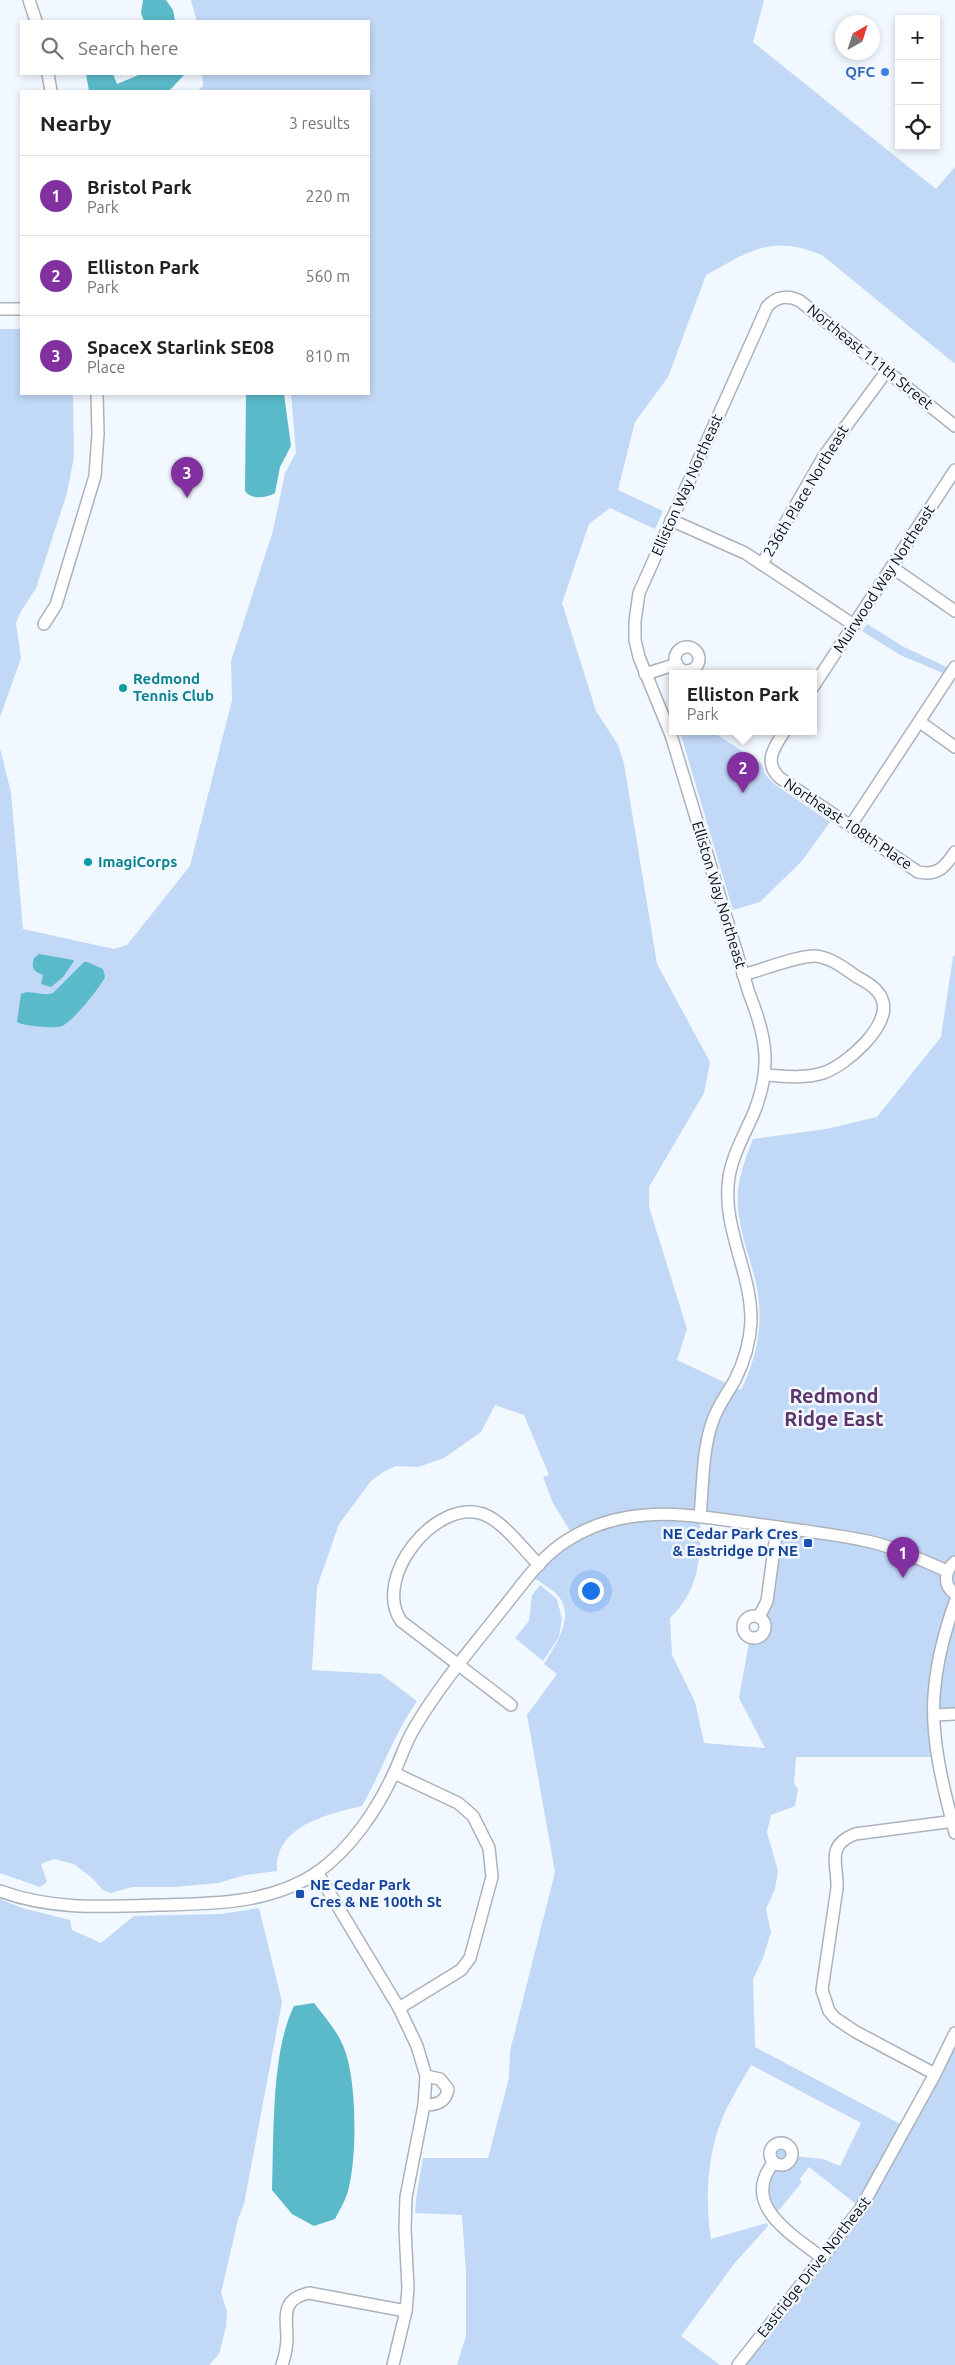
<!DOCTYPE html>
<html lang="en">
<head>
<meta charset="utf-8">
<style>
  :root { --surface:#fff; --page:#f6f6f6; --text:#202124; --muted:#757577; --line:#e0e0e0; --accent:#82309f }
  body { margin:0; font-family:Ubuntu,sans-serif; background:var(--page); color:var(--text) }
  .controls { position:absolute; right:15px; top:15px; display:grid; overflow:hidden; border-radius:0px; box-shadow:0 2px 8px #0003 }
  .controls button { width:45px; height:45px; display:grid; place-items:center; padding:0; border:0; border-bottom:1px solid var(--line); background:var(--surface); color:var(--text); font:25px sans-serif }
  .compass { position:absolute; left:835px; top:15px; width:45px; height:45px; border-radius:50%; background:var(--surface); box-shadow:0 2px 8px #0003; rotate:39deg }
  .you { position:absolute; left:590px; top:1590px; width:18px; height:18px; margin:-12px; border:4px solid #fff; border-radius:50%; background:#1a73e8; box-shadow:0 0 0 8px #1a73e833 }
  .badge { display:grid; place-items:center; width:32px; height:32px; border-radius:50%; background:var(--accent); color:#fff; font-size:16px; font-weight:700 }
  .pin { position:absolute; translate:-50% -41px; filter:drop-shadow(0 1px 2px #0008) }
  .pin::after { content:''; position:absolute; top:26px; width:18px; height:15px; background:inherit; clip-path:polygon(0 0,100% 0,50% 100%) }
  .popup { position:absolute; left:669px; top:670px; width:148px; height:65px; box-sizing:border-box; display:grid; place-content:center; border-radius:0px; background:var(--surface); filter:drop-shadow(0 1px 4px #0005); font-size:16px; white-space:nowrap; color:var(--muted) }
  .popup b { font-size:19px; color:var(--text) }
  .popup::after { content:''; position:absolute; left:50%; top:100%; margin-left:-10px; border:10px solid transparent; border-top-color:var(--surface) }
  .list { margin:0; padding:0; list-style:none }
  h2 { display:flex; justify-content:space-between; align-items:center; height:65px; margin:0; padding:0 20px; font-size:21px }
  h2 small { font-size:16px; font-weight:400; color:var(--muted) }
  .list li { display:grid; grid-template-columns:32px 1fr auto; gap:15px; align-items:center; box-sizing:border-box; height:80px; padding:0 20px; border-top:1px solid var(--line) }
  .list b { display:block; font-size:19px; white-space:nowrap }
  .list p { margin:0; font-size:16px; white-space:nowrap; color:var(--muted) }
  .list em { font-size:16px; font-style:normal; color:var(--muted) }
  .icon { flex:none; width:28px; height:28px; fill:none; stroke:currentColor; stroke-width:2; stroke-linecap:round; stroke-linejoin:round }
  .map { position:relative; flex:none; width:955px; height:2365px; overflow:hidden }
  .search { position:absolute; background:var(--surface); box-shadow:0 2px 8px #0003; left:20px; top:20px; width:350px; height:55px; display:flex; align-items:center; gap:12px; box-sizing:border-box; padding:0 18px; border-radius:0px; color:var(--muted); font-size:19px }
  .panel { position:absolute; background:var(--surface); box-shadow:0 2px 8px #0003; left:20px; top:90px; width:350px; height:305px; border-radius:0px }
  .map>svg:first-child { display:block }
  .green { fill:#c1d8f6; fill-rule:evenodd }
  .water { fill:#5abac9 }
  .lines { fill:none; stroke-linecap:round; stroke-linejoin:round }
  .minor-casing { stroke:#acb2bb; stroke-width:14 }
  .minor { stroke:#fff; stroke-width:11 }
  .shop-dot { fill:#3f7fe0; stroke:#f2f8ff; stroke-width:2 }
  .culture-dot { fill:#0f9aa8; stroke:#f2f8ff; stroke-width:2 }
  .transit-dot { fill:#1a4fb4; stroke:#f2f8ff; stroke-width:2 }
  .labels { text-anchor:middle; stroke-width:5; stroke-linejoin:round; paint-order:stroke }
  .shop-label { font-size:15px; font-weight:bold; fill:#366cbe; stroke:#f2f8ff; text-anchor:end }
  .street-label { font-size:15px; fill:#0d0f12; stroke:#f2f8ff }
  .culture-label { font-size:15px; font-weight:bold; fill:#0d838f; stroke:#f2f8ff; text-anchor:start }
  .transit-label { font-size:15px; font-weight:bold; fill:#164399; stroke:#f2f8ff; text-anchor:end }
  .district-label { font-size:20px; font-weight:bold; fill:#5d356c; stroke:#f2f8ff }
</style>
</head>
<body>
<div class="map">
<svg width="955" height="2365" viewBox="0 0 955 2365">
  <rect width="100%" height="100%" fill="#f2f8ff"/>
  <g class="green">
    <path d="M191 0H764L753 42 936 189 955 167V364L822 255C771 234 750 251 706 275L668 377 635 422 618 490 663 511 655 529 610 508 589 524 562 603 596 711 618 745 624 764 657 964 710 1062 704 1093 649 1187V1207L687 1329 677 1360 741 1390C758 1356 764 1320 756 1283 751 1261 742 1239 739 1216 734 1189 743 1164 753 1139L826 1129 877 1117 941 1037 953 957 955 955V1714L934 1716 939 1757H796L794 1784 798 1789 795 1806 771 1815 767 1832 778 1871 775 1889 766 1909 771 1932 763 1958 753 1979 755 2047 906 2127 955 2033V2365H738L861 2208 809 2167 799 2180 802 2182 780 2209 772 2215 765 2201 771 2159C766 2141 790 2137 792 2156L823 2159 840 2166 861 2123 751 2065C740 2085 726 2106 719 2127 707 2161 705 2203 711 2239L767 2223 768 2226 734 2264 681 2336 720 2365H457L466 2336V2273L462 2215 415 2213 416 2199 423 2158H488L509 2078 510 2051 555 1872 527 1715 557 1674 544 1664C555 1647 576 1616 558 1596 551 1588 539 1582 530 1575L573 1536 553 1503 543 1477 549 1475 524 1415 495 1405 481 1432 444 1458 418 1467 396 1466 385 1471 371 1481 339 1524 317 1587 312 1670 381 1674 417 1701C394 1734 382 1771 362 1806 328 1814 274 1826 277 1871L245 1875 218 1883 175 1887H132L111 1893 103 1890 92 1878 74 1864 54 1859 41 1864 47 1882 40 1887 0 1873V748L11 793 23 929 114 949 127 945 190 866 232 700 231 661 273 531 285 473 296 453 291 394H369V91H197L203 86 202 74H369V21H197ZM700 1517 777 1527 762 1619 765 1630 761 1636 750 1637 739 1698 765 1748 704 1743 695 1702 672 1655 670 1618C700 1589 701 1556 700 1517Z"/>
    <path d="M0 329H21V394H73L74 457 67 493 36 588 20 613 16 623 21 658 0 717Z"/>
    <path d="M867 624 904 647 953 670 955 668V678L900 655 862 631Z"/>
    <path d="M680 732H713L762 764 765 774 774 784 830 822 802 861 760 902 733 910Z"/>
    <path d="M540 1585 557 1599 562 1619 559 1637 543 1661 515 1638 529 1621 532 1595Z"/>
    <path d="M0 1899 22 1908 70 1920 72 1930 101 1943 134 1916 221 1914 259 1908 282 2002 244 2204 238 2219 221 2293 227 2312 226 2327 219 2354 209 2365H0Z"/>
  </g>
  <g class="water">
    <path d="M143 0H166L173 10 175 21H144L141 13Z"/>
    <path d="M86 74H113L117 84 141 74H185L169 91H89Z"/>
    <path d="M246 394H284L291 446 280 467 275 493C267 498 251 500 245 491Z"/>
    <path d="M39 954 73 960 74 961 63 977 51 987 41 984 43 975C33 971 31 968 34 958Z"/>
    <path d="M84 962H87L103 969 105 977C100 988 73 1021 62 1026 55 1029 23 1026 17 1022L21 994C30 989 42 997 53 993Z"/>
    <path d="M314 2003C325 2017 338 2032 344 2048 357 2080 357 2154 349 2187 347 2198 340 2209 335 2219L314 2226 292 2214 272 2190C274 2137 271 2052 294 2006Z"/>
  </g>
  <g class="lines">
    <g class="minor-casing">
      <g id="minor">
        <path d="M29 0 36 21"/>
        <path d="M48 74 51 91"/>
        <path d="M0 309H21"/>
        <path d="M671 520 745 553 854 625"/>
        <path d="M762 564 824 456 886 372"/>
        <path d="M893 568 955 611"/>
        <path d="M44 624 56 605 95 476 98 434 97 394"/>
        <circle cx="687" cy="659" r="12"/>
        <path d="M645 674 677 664"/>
        <path d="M813 687 955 470"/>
        <path d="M920 722 955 747"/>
        <path d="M784 732C774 747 763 763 780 778L918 872C938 876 945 867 955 852"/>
        <path d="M851 825 955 667"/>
        <path d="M743 975C762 970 799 955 816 956 832 958 844 968 857 977 866 982 878 988 882 999 893 1025 845 1066 823 1073 804 1079 785 1076 766 1075"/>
        <path d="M700 1517C703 1486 702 1452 712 1423 717 1407 727 1394 735 1380 744 1362 750 1342 751 1322 752 1272 721 1227 729 1177 733 1153 746 1132 755 1110 772 1066 766 1036 749 993L671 735 639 657 635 640V621L639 593 767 307C776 296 788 295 800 301L955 426"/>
        <path d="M955 1562C944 1571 943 1585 955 1594"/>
        <path d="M955 1602C944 1633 936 1664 934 1696 931 1742 944 1790 955 1833"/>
        <circle cx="754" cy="1627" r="11"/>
        <path d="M759 1617 767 1601 777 1527"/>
        <path d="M511 1705 401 1621C372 1578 435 1498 483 1514 503 1521 524 1550 539 1565"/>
        <path d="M934 1715 955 1714"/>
        <path d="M394 1773 458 1803 473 1816 489 1848 492 1877 470 1958 461 1970 399 2008"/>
        <path d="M317 1872 399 2008 417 2046 426 2076 424 2105 406 2197 405 2229 408 2288 406 2311 393 2365"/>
        <path d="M0 1891C51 1910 104 1907 158 1905 212 1904 271 1904 318 1872 351 1848 377 1810 394 1773 401 1758 406 1741 415 1727 439 1686 471 1649 500 1612 520 1588 539 1558 566 1541 589 1526 618 1517 646 1515 680 1512 715 1519 749 1523 788 1529 828 1533 867 1541 895 1547 921 1560 947 1571"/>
        <path d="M935 2074 856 2032 835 2018 829 2011 822 1990 837 1888C838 1864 825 1846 855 1834L955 1821"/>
        <path d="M424 2105C436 2105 446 2103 448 2089L440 2079 426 2076"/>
        <circle cx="781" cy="2154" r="11"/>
        <path d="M774 2162C739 2205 792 2234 822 2258"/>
        <path d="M282 2365C285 2356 287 2346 287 2337 286 2314 282 2299 309 2293L406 2311"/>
        <path d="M738 2365 861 2208 935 2074 955 2033"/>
      </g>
    </g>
    <use href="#minor" class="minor"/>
  </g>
  <circle class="shop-dot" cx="885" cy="72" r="5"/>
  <g class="culture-dot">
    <circle cx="123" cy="688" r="5"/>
    <circle cx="88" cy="862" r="5"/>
  </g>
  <g class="transit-dot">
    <rect x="803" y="1538" width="10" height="10" rx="2.5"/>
    <rect x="295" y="1889" width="10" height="10" rx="2.5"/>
  </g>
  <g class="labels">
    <g class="shop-label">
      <text x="875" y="77">QFC</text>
    </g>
    <g class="street-label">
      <text transform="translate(870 357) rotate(39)" y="5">Northeast 111th Street</text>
      <text transform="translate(687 485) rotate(-66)" y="5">Elliston Way Northeast</text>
      <text transform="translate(806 491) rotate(-59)" y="5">236th Place Northeast</text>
      <text transform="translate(884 579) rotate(-57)" y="5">Muirwood Way Northeast</text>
      <text transform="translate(848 824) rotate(34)" y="5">Northeast 108th Place</text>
      <text transform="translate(719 895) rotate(73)" y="5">Elliston Way Northeast</text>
      <text transform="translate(814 2267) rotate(-52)" y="5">Eastridge Drive Northeast</text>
    </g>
    <g class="culture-label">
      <text x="133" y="684">Redmond<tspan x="133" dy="17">Tennis Club</tspan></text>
      <text x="98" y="867">ImagiCorps</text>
    </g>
    <g class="transit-label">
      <text x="798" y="1539">NE Cedar Park Cres<tspan x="798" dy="17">&amp; Eastridge Dr NE</tspan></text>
      <text x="310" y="1890" text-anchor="start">NE Cedar Park<tspan x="310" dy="17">Cres &amp; NE 100th St</tspan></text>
    </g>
    <g class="district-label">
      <text x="834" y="1403">Redmond<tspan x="834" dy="23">Ridge East</tspan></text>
    </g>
  </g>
</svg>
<div class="controls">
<button>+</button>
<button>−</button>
<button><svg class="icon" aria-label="locate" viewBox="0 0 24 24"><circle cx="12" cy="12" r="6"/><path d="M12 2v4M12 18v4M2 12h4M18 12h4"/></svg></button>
</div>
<svg class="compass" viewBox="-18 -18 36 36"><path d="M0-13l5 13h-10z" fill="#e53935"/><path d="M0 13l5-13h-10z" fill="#757577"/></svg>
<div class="you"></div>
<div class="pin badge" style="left:903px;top:1578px">1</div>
<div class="pin badge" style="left:743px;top:793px">2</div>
<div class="popup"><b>Elliston Park</b>Park</div>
<div class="pin badge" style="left:187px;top:498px">3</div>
<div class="search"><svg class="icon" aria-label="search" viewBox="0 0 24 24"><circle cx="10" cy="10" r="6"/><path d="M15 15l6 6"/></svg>Search here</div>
<section class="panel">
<h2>Nearby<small>3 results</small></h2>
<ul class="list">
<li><span class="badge">1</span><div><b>Bristol Park</b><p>Park</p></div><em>220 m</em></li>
<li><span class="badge">2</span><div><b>Elliston Park</b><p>Park</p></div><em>560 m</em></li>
<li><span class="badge">3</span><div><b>SpaceX Starlink SE08</b><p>Place</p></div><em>810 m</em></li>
</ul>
</section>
</div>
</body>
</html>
